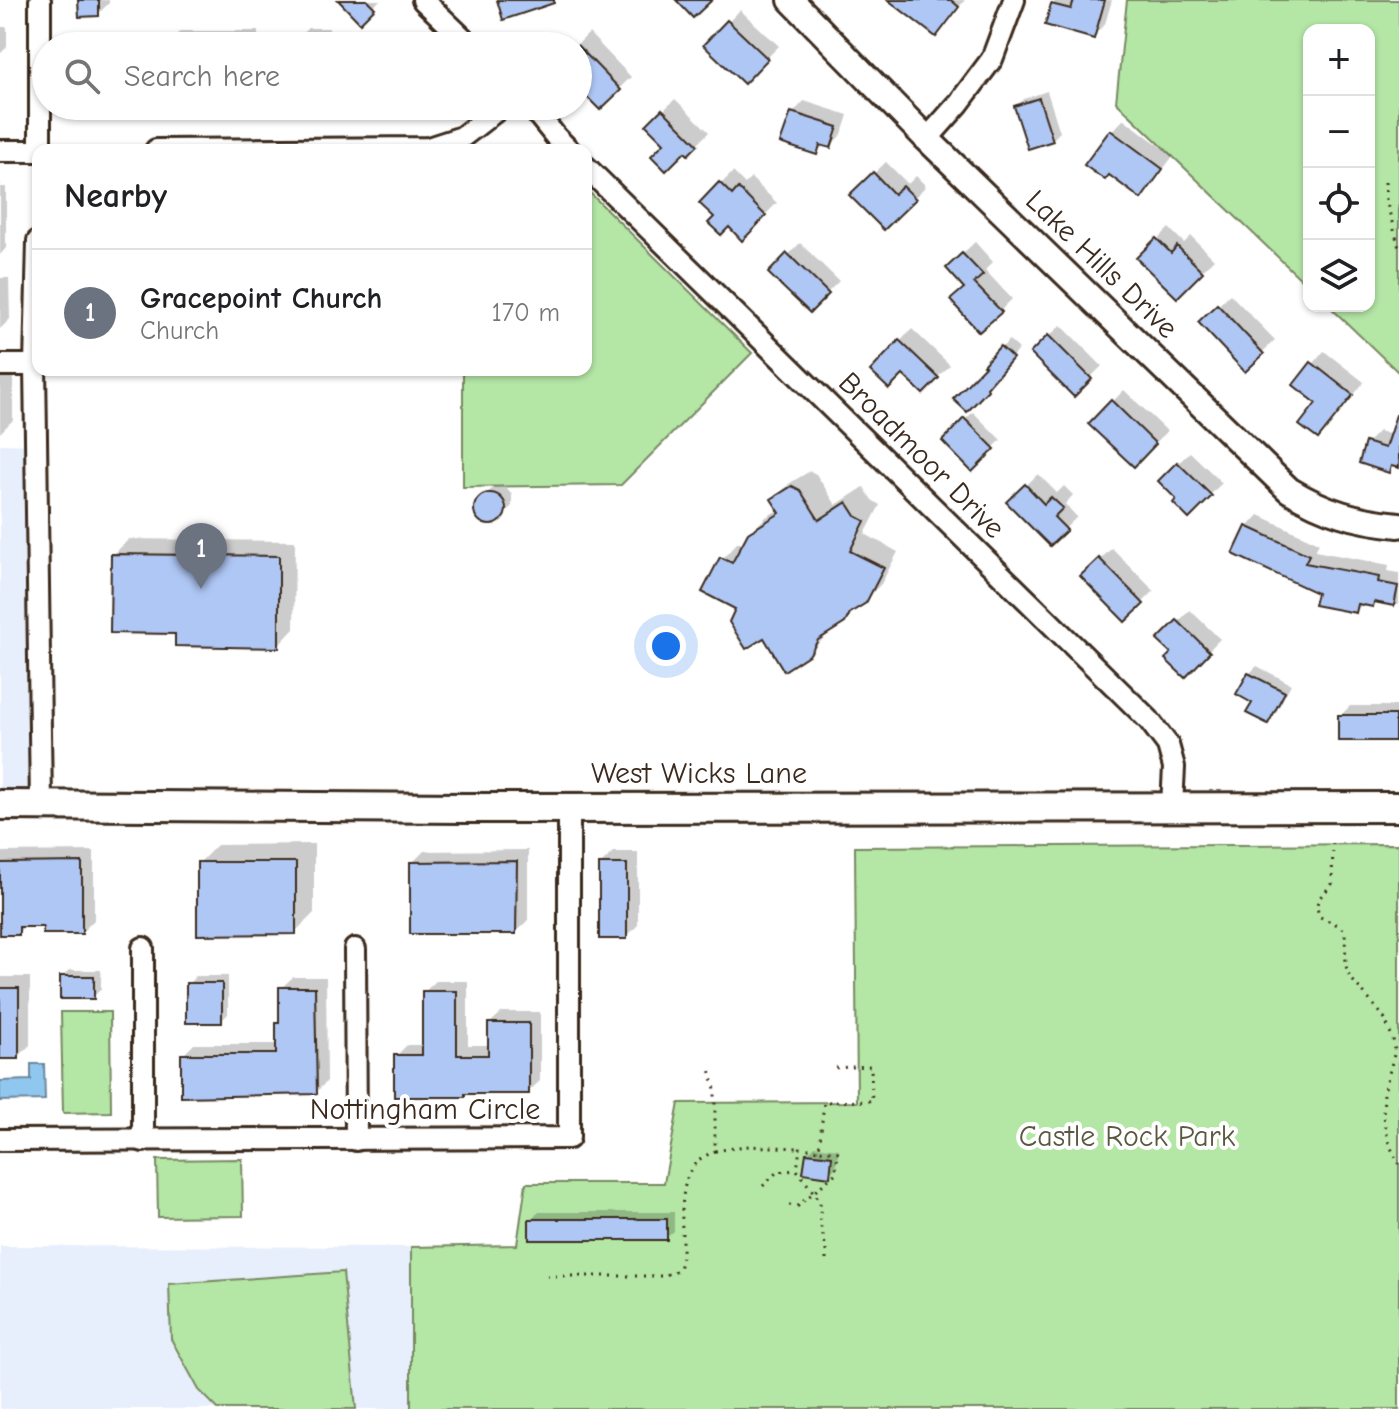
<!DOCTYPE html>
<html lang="en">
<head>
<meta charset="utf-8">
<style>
  :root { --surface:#fff; --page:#f6f6f6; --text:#202124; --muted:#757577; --line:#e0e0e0; --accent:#c8321e }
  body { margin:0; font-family:"Comic Neue",sans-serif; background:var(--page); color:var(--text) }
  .controls { position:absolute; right:24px; top:24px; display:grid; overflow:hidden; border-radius:16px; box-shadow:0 2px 6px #0004 }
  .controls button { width:72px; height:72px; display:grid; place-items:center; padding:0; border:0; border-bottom:2px solid var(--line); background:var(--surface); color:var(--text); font:40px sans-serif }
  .you { position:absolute; left:666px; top:646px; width:28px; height:28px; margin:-20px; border:6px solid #fff; border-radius:50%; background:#1a73e8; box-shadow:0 0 0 12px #1a73e833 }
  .badge { display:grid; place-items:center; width:52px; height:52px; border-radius:50%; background:var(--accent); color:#fff; font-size:26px; font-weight:700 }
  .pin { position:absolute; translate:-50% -66px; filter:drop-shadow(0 2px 4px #0008) }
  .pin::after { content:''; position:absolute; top:42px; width:28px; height:24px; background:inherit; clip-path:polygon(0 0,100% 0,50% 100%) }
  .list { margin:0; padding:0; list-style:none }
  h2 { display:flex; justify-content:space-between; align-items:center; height:104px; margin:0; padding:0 32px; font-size:34px }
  h2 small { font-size:26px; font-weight:400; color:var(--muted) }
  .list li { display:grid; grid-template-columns:52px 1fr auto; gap:24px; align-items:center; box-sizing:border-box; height:128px; padding:0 32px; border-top:2px solid var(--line) }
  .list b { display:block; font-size:30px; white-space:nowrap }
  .list p { margin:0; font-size:26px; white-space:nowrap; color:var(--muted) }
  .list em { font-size:26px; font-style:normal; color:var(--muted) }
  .icon { flex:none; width:44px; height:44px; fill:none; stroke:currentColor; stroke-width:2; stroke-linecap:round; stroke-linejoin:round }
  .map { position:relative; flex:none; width:1399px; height:1409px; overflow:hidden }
  .search { position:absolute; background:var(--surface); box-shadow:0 2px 6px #0004; left:32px; top:32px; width:560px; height:88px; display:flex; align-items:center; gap:20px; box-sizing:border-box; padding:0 28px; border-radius:44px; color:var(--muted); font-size:30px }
  .panel { position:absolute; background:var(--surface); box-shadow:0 2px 6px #0004; left:32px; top:144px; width:560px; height:232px; border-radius:16px }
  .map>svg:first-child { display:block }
  .built { fill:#e7eefc }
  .green { fill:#b4e6a6; stroke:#788862; stroke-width:2 }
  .water { fill:#8fc7ee; stroke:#6d889b; stroke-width:2 }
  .shadow { fill:#0003 }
  .building { fill:#afc7f5; stroke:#3b2a1e; stroke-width:2 }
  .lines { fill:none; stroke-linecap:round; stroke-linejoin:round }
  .minor-casing { stroke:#3b2a1e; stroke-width:26 }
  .tertiary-casing { stroke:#3b2a1e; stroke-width:30 }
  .secondary-casing { stroke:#3b2a1e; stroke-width:34 }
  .path { stroke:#3b2a1e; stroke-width:3; stroke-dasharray:2 6; stroke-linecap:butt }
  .minor { stroke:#fff; stroke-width:20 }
  .tertiary { stroke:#fff; stroke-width:24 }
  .secondary { stroke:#fff; stroke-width:28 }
  .labels { text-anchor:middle; stroke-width:8; stroke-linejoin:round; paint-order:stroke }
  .street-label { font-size:30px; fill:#3b2a1e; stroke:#fff }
  .park-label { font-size:30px; fill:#595940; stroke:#fff }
</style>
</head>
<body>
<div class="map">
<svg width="1399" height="1409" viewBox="0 0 1399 1409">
  <rect width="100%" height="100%" fill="#fff"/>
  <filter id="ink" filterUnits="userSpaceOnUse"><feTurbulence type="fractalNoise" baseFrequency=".0125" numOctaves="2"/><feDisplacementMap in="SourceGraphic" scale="16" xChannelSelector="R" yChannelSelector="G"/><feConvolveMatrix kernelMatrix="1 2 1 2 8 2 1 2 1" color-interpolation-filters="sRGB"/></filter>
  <g filter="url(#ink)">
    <g class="built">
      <path d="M0 444 37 445 41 805H0Z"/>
      <path d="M0 1246 411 1247V1409H0Z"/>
    </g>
    <g class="green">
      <path d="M1127 0H1399V373L1329 306H1369V30H1309V287L1116 102Z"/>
      <path d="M586 189 752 353 621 485 463 487V370H586Z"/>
      <path d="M1399 844V1409H411V1247L517 1245 526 1183H664L679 1103 857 1102 855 847Z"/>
      <path d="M61 1012H110L111 1112 63 1113Z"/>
      <path d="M242 1159 243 1216 158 1217 157 1160Z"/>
      <path d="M343 1272 356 1409H218L199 1390 171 1339 169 1284Z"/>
    </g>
    <path class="water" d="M31 1064H44L45 1100 0 1101V1081L31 1080Z"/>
    <g class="shadow">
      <path d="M80 0H109V3L98 14Z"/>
      <path d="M341 0H380L360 20Z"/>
      <path d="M891 0H965L936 34Z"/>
      <path d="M1055 0H1112L1105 24 1093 36 1048 24Z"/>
      <path d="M740 10 779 46 744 81 706 45Z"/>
      <path d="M0 27H7V47L0 54Z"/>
      <path d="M308 28H329V46H296V40Z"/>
      <path d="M181 31H258V46H169V43Z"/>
      <path d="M589 33 631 77 600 107 578 85V46H576Z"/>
      <path d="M93 34 145 35V46H81Z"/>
      <path d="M376 41H438V46H371Z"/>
      <path d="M1047 91 1060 132 1052 140 1016 106 1024 99Z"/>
      <path d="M675 99 709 132 688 153 667 143 649 125Z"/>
      <path d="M804 101 848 115 842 134 830 146 825 144 816 153 793 113Z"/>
      <path d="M1124 119 1173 156 1152 184 1141 196 1109 173 1087 164 1112 131Z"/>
      <path d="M886 162 908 184 916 176 926 186 884 228 852 195Z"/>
      <path d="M733 172 745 184 751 178 777 203 742 238 702 203Z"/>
      <path d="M0 182 1 187H6V248L0 255Z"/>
      <path d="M1169 228 1184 243 1191 236 1214 259 1177 295 1139 258Z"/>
      <path d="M975 242 993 262 985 270 1012 299 1000 311 966 287 960 256Z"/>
      <path d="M800 243 839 281 810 310 771 273Z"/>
      <path d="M0 278H9L10 319 0 329Z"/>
      <path d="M1230 294 1275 340 1245 369 1201 322Z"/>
      <path d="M1061 325 1102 366 1074 394 1032 353Z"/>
      <path d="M912 329 950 365 923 392 903 372 872 371Z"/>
      <path d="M1009 340 1019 349 993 379 994 381 967 409 988 366 986 365Z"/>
      <path d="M1324 351 1364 382 1330 425 1318 437 1319 403 1296 385Z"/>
      <path d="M0 378H13V420L0 433Z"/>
      <path d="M1124 390 1167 431 1134 465 1091 424Z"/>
      <path d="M973 412 1001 440 972 469 944 441Z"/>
      <path d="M1399 421V466L1394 465 1388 470 1367 443 1379 431 1391 435Z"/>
      <path d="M1190 452 1222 483 1189 516 1179 499 1160 481Z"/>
      <path d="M810 471 816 474 836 505 864 487 872 500 880 505 865 534 898 552 881 584 844 621 829 630 826 636 809 653 764 635 738 608 722 559 738 542 743 545 749 534 766 517 780 509 774 499 790 483Z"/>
      <path d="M1038 474 1057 493 1064 486 1073 495 1065 504 1077 517 1050 543 1009 502Z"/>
      <path d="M494 487H505L512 495V506L495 522 484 523 476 516 477 502Z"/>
      <path d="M1259 515 1319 543 1315 551 1389 565 1388 571 1399 573V605L1377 600 1372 605 1363 603 1356 611 1319 592 1248 527Z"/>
      <path d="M129 539 295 541 294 629 278 646 177 632 113 555Z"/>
      <path d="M1112 548 1154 591 1125 620 1083 576Z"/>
      <path d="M1190 610 1220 639 1184 675 1174 653 1160 640Z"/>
      <path d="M1257 666 1291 684 1275 714 1267 721 1249 674Z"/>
      <path d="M1350 706H1399V739H1340V716Z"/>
      <path d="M314 844V913L295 932 199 863 217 845Z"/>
      <path d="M528 850V920L516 932 412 863 424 851Z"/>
      <path d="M94 851V920L82 932 45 925H26L18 933H0V852Z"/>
      <path d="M613 852H638V925L626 937 601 864Z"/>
      <path d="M69 970H101V989L93 997 62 977Z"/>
      <path d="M196 976H228V1014L221 1021 188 984Z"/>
      <path d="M0 977H30V1045L18 1057H0Z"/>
      <path d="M293 977H326L327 1081 316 1092 183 1055 194 1044H278V1023L281 1021V988Z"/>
      <path d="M436 981H468V1045H490V1023L502 1012H540V1081L528 1092H467L464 1095 396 1056 407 1045H424V992Z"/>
      <path d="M815 1146 839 1149 836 1167 829 1174 807 1154Z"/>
      <path d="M539 1212H674V1231L666 1238 531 1219Z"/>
    </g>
    <g class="building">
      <path d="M78 0H99V16L79 17Z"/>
      <path d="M338 0H367L375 8 360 23Z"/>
      <path d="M497 0H554V3L503 20Z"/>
      <path d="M676 0H712L693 18Z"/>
      <path d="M888 0H951L959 7 936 37Z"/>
      <path d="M1074 0H1105L1094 39 1045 25 1051 4 1071 9Z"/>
      <path d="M727 20 768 59 744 84 703 45Z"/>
      <path d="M578 46 621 90 600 110 578 88Z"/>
      <path d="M1039 98 1053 141 1028 149 1014 106Z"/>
      <path d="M662 109 698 145 688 155 685 152 666 171 651 156 664 143 646 125Z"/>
      <path d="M791 112 838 127 831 148 820 145 817 155 780 143Z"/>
      <path d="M1110 130 1163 169 1141 199 1109 175 1105 180 1084 165Z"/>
      <path d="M873 172 894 194 903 186 916 199 884 230 849 195Z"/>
      <path d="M719 182 732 195 738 188 766 216 742 241 729 227 721 235 708 223 714 217 699 203Z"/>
      <path d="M1156 238 1171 253 1177 246 1203 272 1177 298 1136 258Z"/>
      <path d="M787 253 829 294 810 313 768 273Z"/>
      <path d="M962 253 983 275 974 283 1002 312 979 332 950 300 964 288 946 268Z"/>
      <path d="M1217 304 1264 354 1245 372 1198 322Z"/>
      <path d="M1048 335 1092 379 1074 397 1030 353Z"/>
      <path d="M899 340 939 378 923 394 903 375 889 389 870 371Z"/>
      <path d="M1000 346 1013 358 987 388 988 390 967 412 953 399 985 366 983 365Z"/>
      <path d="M1311 362 1353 395 1318 439 1299 425 1316 403 1293 385Z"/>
      <path d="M1111 400 1156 444 1134 467 1088 424Z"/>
      <path d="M1396 415H1399V468L1391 466 1389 473 1359 463 1365 442 1385 448Z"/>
      <path d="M964 418 995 449 972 472 942 441Z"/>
      <path d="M1177 462 1212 496 1189 519 1173 503 1176 499 1158 481Z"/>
      <path d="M1025 484 1044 504 1051 497 1063 508 1054 517 1067 530 1050 546 1006 502Z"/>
      <path d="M792 486 800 490 819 520 847 502 856 516 865 521 850 551 884 568 866 603 850 613 845 623 818 640 810 654 784 671 764 638 746 649 729 622 735 609 702 592 720 557 732 563 748 533 780 513 771 499Z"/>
      <circle cx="490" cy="509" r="16"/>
      <path d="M1246 526 1309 555 1305 563 1379 577 1378 582 1398 586 1394 606 1374 602 1373 607 1358 604 1356 613 1314 605 1317 593 1233 554Z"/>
      <path d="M111 554 279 556V648L175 646V634L110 633Z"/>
      <path d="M1099 558 1144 604 1125 622 1080 576Z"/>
      <path d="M1177 620 1210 652 1185 678 1165 659 1171 653 1157 640Z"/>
      <path d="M1248 673 1285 692 1268 724 1246 713 1252 703 1236 694Z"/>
      <rect x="1338" y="715" width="57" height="26"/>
      <path d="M517 861 516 934H410V862Z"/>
      <path d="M82 862V934H43V927H19V935H0V863Z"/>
      <path d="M197 862H296V934L197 935Z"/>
      <rect x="599" y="864" width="28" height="75"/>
      <rect x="60" y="976" width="34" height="23"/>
      <rect x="186" y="983" width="36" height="40"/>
      <path d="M279 987H315L317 1094 181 1097V1054H276V1023H279Z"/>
      <rect x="0" y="988" width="19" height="71"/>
      <path d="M422 991H457V1055H488V1023H529V1094H465V1097H394V1055H422Z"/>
      <path d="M806 1153 832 1156 830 1177 803 1173Z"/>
      <rect x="529" y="1219" width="138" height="21"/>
    </g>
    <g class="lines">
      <g class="minor-casing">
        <g id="minor">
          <path d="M423 0 471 46"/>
          <path d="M531 106 556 137 569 150"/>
          <path d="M927 139 959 103 992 59 1014 0"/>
          <path d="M40 150V0"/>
          <path d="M156 150 428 148 462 137 502 106"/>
          <path d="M0 151H38"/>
          <path d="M586 167 1149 720 1168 745 1174 767 1172 806"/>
          <path d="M38 241 35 365 41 805"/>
          <path d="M0 365H35"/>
          <path d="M355 949 356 1140"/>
          <path d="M0 1140 569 1138V808"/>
          <path d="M143 1141V948"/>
        </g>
      </g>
      <g class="tertiary-casing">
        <path id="tertiary" d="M791 0 927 139 1289 490C1325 512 1357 521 1399 525"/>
      </g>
      <g class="secondary-casing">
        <path id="secondary" d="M0 805 464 808 1399 807"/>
      </g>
      <g class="path">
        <path d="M1385 182 1386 200 1399 248"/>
        <path d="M1333 843 1332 884C1322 897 1312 899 1320 917L1340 926 1345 932 1346 966 1349 976 1384 1017 1393 1039 1395 1051 1384 1092 1383 1117 1389 1144 1399 1164"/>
        <path d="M715 1151 745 1146 799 1148"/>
        <path d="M763 1186 777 1172 797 1170"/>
        <path d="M789 1205 798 1206 836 1173 838 1152 819 1150"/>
        <path d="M826 1260V1249L820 1222V1201L797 1170 800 1148 819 1150 824 1102 872 1101 871 1066 833 1068"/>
        <path d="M547 1276H663L678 1270C683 1260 682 1251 682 1239 682 1218 679 1175 699 1160 703 1156 710 1154 715 1151V1089L710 1069"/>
      </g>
      <use href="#minor" class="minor"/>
      <use href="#tertiary" class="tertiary"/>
      <use href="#secondary" class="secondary"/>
    </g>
  </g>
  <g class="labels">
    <g class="street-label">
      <text transform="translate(1102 264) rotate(44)" y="10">Lake Hills Drive</text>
      <text transform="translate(922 455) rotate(45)" y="10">Broadmoor Drive</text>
      <text x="699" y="783">West Wicks Lane</text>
      <text x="425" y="1119">Nottingham Circle</text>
    </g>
    <g class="park-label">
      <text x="1127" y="1146">Castle Rock Park</text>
    </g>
  </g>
</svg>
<div class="controls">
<button>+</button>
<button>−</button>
<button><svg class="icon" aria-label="locate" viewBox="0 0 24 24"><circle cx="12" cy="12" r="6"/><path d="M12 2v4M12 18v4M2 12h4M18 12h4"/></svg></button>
<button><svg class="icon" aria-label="layers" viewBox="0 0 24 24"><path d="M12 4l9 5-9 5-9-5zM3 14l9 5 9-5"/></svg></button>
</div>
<div class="you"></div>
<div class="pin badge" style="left:201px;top:589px;background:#6b7280">1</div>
<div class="search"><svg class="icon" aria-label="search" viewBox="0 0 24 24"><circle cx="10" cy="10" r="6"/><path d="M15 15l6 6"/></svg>Search here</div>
<section class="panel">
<h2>Nearby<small></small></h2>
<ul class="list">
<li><span class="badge" style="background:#6b7280">1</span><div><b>Gracepoint Church</b><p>Church</p></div><em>170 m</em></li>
</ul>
</section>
</div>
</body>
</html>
